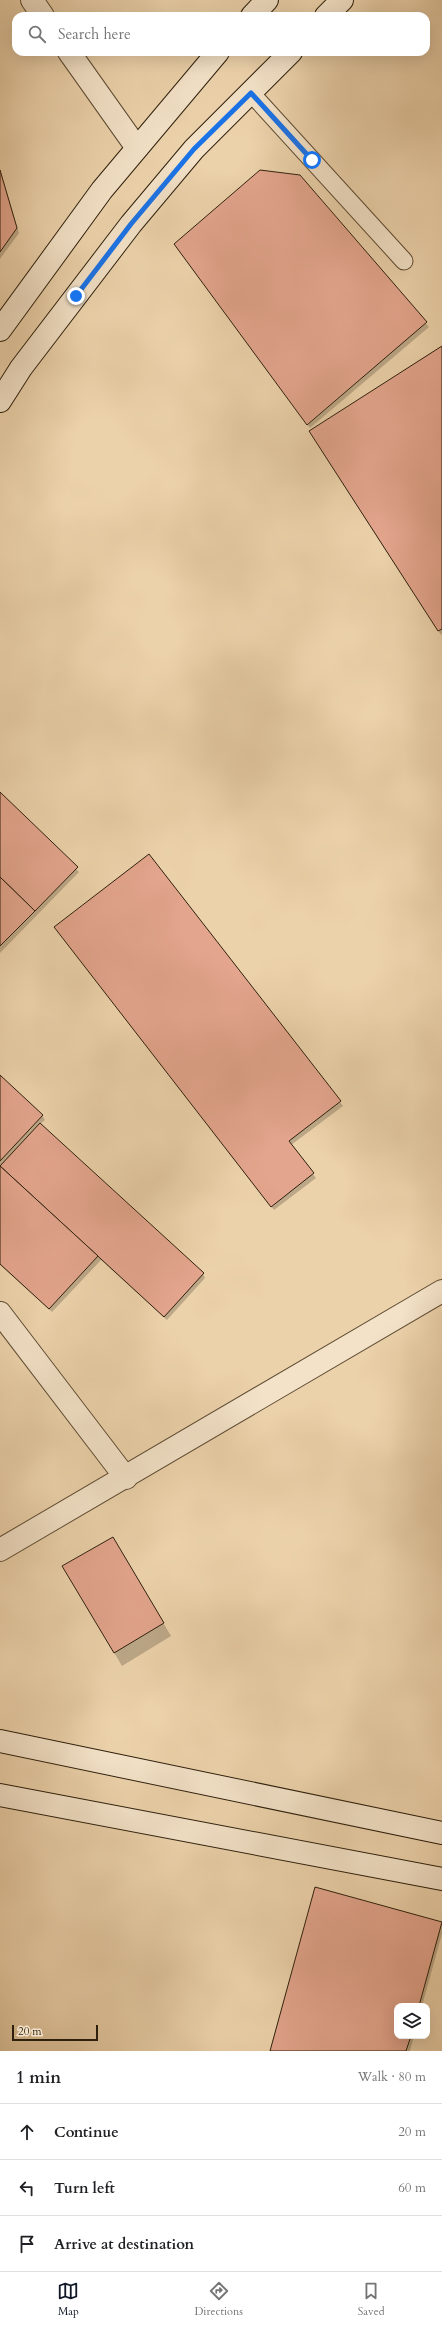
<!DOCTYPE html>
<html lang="en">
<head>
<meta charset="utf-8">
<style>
  :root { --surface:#fff; --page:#f6f6f6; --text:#202124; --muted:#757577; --line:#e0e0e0; --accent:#111827 }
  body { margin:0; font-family:Cardo,serif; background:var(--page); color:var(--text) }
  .controls { position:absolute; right:12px; bottom:12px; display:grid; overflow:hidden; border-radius:8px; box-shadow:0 4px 16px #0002 }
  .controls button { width:36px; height:36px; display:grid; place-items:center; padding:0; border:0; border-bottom:1px solid var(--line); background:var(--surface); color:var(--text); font:20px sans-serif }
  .scale { position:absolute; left:12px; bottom:10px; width:86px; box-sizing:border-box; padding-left:4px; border:2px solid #2e200d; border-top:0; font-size:11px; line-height:14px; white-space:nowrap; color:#2e200d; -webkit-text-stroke:3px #f3e2c8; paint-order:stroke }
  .stop { position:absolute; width:12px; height:12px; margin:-9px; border:3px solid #1a73e8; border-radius:50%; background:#fff }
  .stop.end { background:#1a73e8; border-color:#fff; box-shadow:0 1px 4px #0008 }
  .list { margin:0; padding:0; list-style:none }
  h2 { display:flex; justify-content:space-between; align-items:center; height:52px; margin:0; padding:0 16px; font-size:17px }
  h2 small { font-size:13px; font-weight:400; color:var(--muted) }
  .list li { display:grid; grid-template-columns:26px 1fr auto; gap:12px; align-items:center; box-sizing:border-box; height:56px; padding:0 16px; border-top:1px solid var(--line) }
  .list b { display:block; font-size:15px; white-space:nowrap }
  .list em { font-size:13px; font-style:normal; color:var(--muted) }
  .icon { flex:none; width:22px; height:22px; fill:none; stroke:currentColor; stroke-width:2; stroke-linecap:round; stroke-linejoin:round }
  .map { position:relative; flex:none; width:442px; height:2051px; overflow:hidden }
  .search { position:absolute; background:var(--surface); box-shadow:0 4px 16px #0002; left:12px; right:12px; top:12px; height:44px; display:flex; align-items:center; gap:10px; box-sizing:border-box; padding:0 14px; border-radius:12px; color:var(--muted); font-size:15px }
  .sheet { height:220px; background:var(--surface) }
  nav { display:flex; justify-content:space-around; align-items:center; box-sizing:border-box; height:56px; border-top:1px solid var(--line); background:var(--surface); font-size:11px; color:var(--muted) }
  nav a { display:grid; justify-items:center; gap:2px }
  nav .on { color:var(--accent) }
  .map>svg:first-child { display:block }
  .shadow { fill:#0003 }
  .building { fill:#e3a58d; stroke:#2e200d }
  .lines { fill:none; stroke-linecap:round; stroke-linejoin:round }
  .lane-casing { stroke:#5e4c34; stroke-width:19 }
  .street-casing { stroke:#5e4c34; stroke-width:24 }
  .secondary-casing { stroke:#2e200d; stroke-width:24 }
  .lane { stroke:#f3e2c8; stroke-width:17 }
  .street { stroke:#f3e2c8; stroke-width:22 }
  .secondary { stroke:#f3e2c8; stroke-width:22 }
  .route { stroke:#1a73e8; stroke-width:5 }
</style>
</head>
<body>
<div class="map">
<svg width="442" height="2051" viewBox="0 0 442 2051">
  <rect width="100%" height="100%" fill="#ecd2ab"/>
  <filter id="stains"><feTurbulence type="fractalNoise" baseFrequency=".005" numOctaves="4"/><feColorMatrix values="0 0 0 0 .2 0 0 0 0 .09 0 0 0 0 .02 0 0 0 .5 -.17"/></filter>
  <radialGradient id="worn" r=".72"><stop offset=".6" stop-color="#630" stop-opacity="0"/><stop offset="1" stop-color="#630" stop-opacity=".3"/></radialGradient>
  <g class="shadow">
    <path d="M0 169 19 233 0 259Z"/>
    <path d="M299 176 429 327 310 428 175 245Z"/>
    <path d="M442 348V634L441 635 312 436Z"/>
    <path d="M0 793 79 872 0 953Z"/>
    <path d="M149 856 343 1106 291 1145 316 1178 274 1210 58 932Z"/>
    <path d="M0 1077 42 1115 45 1120 40 1124 203 1274 205 1278 167 1320 101 1260 52 1312 0 1265Z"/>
    <path d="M112 1538 171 1636 122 1666 64 1567Z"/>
    <path d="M442 1923V1934L422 2006H397V2036H414L410 2051H271Z"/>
  </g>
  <g class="building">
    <path d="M0 170 17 228 0 252Z"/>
    <path d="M260 170 300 175 427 322 307 425 174 244Z"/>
    <path d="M442 346V629L438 631 309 431Z"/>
    <path d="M0 792 78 867 35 911 0 877Z"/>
    <path d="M149 854 341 1101 289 1141 314 1173 271 1207 54 927Z"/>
    <path d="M0 877 35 911 0 946Z"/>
    <path d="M0 1075 43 1115 0 1161Z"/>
    <path d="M40 1123 204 1273 164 1317 0 1166Z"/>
    <path d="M0 1166 98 1256 49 1309 0 1264Z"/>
    <path d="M113 1537 164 1623 114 1653 62 1566Z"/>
    <path d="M315 1887 442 1922 419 2006H397V2036H411L406 2051H270Z"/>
  </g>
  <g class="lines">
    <g class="lane-casing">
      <path id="lane" d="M251 93 404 261"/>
    </g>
    <g class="street-casing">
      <g id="street">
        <path d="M32 0 43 16"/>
        <path d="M69 52 137 148"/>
        <path d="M0 1313 126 1478"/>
        <path d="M0 1550 442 1291"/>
      </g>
    </g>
    <g class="secondary-casing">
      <g id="secondary">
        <path d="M252 16 267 0"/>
        <path d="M326 16 342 0"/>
        <path d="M0 330 102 190 218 52"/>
        <path d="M0 401 21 368 131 224 194 149 291 52"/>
        <path d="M0 1741 442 1833"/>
        <path d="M0 1795 442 1879"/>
      </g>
    </g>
    <use href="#lane" class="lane"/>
    <use href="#street" class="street"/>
    <use href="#secondary" class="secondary"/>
  </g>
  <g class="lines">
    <path class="route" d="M76 296 131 224 194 149 251 93 312 160"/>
  </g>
  <rect width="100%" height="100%" filter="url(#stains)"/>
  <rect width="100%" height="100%" fill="url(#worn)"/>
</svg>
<div class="controls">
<button><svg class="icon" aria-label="layers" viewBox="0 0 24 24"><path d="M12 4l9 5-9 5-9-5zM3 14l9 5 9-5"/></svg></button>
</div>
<div class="scale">20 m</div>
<div class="stop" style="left:312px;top:160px"></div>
<div class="stop end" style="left:76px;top:296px"></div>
<div class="search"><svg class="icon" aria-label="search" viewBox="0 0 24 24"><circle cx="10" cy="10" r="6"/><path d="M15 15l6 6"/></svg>Search here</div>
</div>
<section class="sheet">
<h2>1 min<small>Walk · 80 m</small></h2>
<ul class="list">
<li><svg class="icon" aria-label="ahead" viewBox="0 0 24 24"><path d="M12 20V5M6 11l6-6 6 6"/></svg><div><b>Continue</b></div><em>20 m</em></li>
<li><svg class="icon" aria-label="left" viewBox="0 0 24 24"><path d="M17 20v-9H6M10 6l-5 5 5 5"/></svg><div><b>Turn left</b></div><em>60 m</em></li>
<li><svg class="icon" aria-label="arrive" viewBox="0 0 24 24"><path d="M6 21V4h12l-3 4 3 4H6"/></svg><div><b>Arrive at destination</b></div></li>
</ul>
</section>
<nav>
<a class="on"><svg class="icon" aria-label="map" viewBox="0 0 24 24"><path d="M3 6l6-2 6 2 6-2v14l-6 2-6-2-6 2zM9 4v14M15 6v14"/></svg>Map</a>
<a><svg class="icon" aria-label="directions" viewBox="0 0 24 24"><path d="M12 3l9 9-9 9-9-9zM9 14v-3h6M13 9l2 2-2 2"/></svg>Directions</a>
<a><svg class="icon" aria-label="saved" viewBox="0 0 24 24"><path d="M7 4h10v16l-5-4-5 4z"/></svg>Saved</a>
</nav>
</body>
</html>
